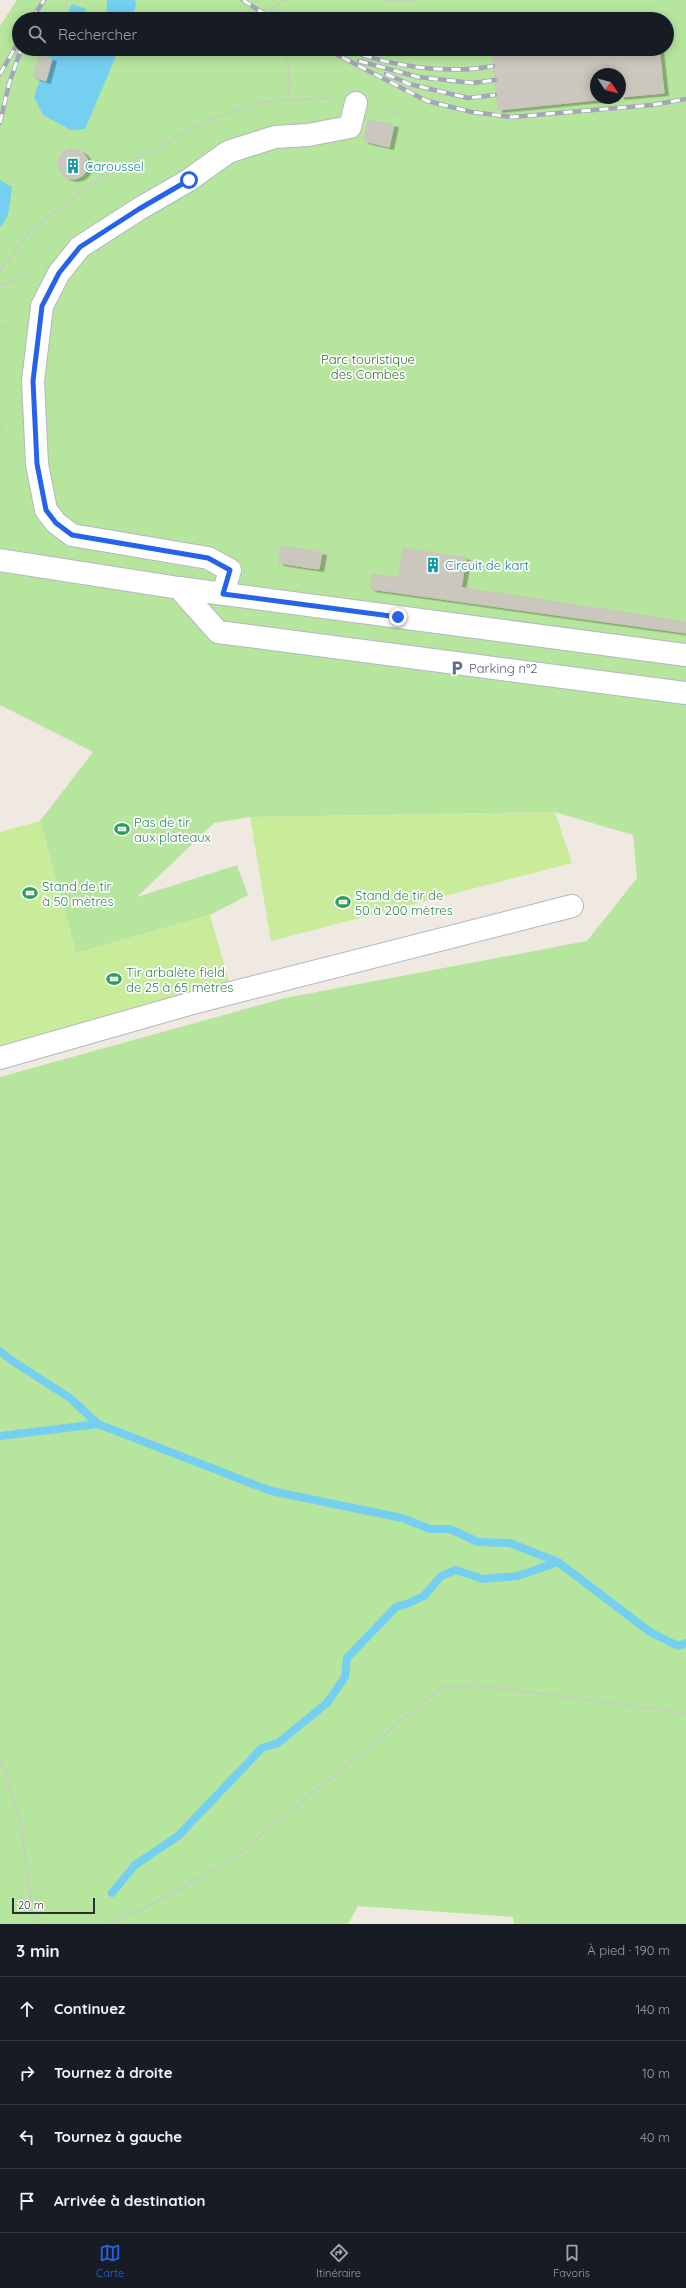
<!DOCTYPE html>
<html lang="fr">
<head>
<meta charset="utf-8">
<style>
  :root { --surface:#171b24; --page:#242831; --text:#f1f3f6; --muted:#9ea1a6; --line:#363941; --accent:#2563eb }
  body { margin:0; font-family:Quicksand,sans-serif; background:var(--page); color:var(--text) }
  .compass { position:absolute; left:590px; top:68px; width:36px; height:36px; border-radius:50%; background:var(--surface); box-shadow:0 2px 10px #0003; rotate:125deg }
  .scale { position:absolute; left:12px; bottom:10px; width:83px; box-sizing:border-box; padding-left:4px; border:2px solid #2e2e2e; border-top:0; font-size:11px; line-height:14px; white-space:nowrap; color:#2e2e2e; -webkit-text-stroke:3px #fff; paint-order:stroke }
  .stop { position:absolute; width:12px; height:12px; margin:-9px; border:3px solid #2563eb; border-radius:50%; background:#fff }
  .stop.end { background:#2563eb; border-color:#fff; box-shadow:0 1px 4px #0008 }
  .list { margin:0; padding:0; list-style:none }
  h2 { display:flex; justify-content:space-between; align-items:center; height:52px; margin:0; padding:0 16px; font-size:17px }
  h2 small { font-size:13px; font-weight:400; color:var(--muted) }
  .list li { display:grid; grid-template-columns:26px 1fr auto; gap:12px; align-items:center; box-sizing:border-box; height:64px; padding:0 16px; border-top:1px solid var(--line) }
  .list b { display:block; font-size:15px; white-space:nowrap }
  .list em { font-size:13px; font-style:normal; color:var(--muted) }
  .icon { flex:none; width:22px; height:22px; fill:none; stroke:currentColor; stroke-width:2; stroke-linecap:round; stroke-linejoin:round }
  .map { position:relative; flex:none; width:686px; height:1924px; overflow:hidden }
  .search { position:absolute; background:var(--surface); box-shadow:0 2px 10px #0003; left:12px; right:12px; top:12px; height:44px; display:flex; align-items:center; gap:10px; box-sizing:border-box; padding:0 14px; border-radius:22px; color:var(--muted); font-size:15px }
  .sheet { height:308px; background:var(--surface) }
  nav { display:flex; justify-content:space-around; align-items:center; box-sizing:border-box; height:56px; border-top:1px solid var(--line); background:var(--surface); font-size:11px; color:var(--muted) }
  nav a { display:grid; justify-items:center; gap:2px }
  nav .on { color:var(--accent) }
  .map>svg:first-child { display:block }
  .green { fill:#b6e59e; fill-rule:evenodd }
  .pitch { fill:#c9ec9a }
  .water { fill:#75cff0 }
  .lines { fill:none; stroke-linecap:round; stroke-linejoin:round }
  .stream { stroke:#75cff0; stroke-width:8 }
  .building { fill:#cbc7bf; stroke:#cbc5ba; filter:url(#shadow) }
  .minor-casing { stroke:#b4b7c1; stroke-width:24 }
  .path { stroke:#c9c9c9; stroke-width:2.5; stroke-dasharray:3 2; stroke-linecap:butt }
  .minor { stroke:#fff; stroke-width:22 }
  .rail-casing { stroke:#a3a6b8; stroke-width:4.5 }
  .rail { stroke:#fff; stroke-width:3; stroke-dasharray:9; stroke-linecap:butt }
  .route { stroke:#2563eb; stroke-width:5 }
  .labels { text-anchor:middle; stroke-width:3.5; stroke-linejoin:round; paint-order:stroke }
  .culture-label { font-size:13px; fill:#0d838f; stroke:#fff; text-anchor:start }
  .park-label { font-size:13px; fill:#2c6e1b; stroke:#fff }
  .service-label { font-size:13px; fill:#4e5e75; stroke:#fff; text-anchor:start }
  .leisure-label { font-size:13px; fill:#27864d; stroke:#fff; text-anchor:start }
</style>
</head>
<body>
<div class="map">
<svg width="686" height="1924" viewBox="0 0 686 1924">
  <defs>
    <filter id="shadow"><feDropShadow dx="4.5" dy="2.5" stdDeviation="0" flood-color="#0004"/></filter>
  </defs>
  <rect width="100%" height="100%" fill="#efe9e1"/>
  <path class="green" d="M17 0H686V1924H514L513 1917 358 1906 348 1924H0V1077L285 998 587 941 637 878 633 835 555 812 250 817 214 823 137 897 237 865 248 895 210 915 76 953 40 821 93 752 0 705V26ZM19 19H667V49H19ZM596 74H620V98H596Z"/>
  <g class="pitch">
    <path d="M555 812 572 863 271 941 250 817Z"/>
    <path d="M40 821 76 953 210 915 230 985 0 1050V832Z"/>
  </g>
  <g class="water">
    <path d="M107 0H135L136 4 132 19H106Z"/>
    <path d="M72 4 86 9 84 19H64Z"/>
    <path d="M51 49H80L84 52 93 53 96 49H119L85 129 71 130 43 115 34 97Z"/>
    <path d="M0 180 12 187 8 215 0 228Z"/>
  </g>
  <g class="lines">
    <g class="stream">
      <path d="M0 1351 11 1360 70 1398 98 1424 271 1491 402 1518 430 1529H450L478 1542 510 1543 558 1562 650 1632 678 1646 686 1643"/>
      <path d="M0 1436 98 1424"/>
      <path d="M112 1893 135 1865 178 1836 262 1748 278 1743 327 1703 345 1677 347 1658 396 1607 409 1603 424 1596 441 1576 456 1570 483 1579 518 1576 558 1562"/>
    </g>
  </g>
  <g class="building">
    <path d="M492 49H659L664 93 620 97V74H596V98H615L498 110Z"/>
    <path d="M40 55 52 59 46 81 33 77Z"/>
    <path d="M368 120 394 125 389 147 364 141Z"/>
    <circle cx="73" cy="164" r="15"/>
    <path d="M281 546 295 548 292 565 279 563Z"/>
    <path d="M295 548 312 551 311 568 292 565Z"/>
    <path d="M403 548 466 558 461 588 398 578Z"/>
    <path d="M312 551 322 553 319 569 311 568Z"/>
    <path d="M372 574 544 600 542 613 371 589Z"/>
    <path d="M544 600 686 622V633L542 613Z"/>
  </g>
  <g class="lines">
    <g class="minor-casing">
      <g id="minor">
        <path d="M0 560 179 588 686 655"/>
        <path d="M179 588 218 632 686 693"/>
        <path d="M223 594 230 570 208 558 72 535 56 523 46 510 37 464 33 381 42 306 59 273 80 247 139 209 189 180 228 152 275 137 308 135 350 127 356 103"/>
        <path d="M0 1058 196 1002 572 906"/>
      </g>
    </g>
    <g class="path">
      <path d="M387 0H411"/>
      <path d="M264 19 265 15 284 0"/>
      <path d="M284 49 289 68V100"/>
      <path d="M380 106 403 115"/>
      <path d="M0 271 31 230 104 176 207 121 258 102 323 98 332 100"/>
      <path d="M0 286 29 274"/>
      <path d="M0 326 6 327"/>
      <path d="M0 427 3 434"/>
      <path d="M0 1755 20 1819 31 1899 41 1924"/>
      <path d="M108 1924 156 1902 227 1863 441 1688 476 1685 686 1713"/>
    </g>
    <use href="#minor" class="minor"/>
    <g class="rail-casing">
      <g id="rail">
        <path d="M243 0 272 19"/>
        <path d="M32 19 44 0"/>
        <path d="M326 49 427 101 472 112 512 117 652 105 686 99"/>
        <path d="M346 49C389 66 447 75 493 66"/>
        <path d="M359 61 418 77 473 83 495 80"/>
        <path d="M0 74 19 41"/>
        <path d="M386 74 409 84 468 98 495 95"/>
        <path d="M0 123 9 84 21 49"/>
      </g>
    </g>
    <use href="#rail" class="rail"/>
  </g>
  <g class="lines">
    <path class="route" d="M189 180 139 209 80 247 59 273 42 306 33 381 37 464 46 510 56 523 72 535 208 558 230 570 223 594 398 617"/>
  </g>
  <defs>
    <g id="building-bare" transform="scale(1.2)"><path d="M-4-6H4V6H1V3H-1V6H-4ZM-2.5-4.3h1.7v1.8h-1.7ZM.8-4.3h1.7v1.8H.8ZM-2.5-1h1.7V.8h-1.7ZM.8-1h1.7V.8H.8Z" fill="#0f9aa8" stroke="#fff" stroke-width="2.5" paint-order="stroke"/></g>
    <g id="parking-bare" transform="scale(1.2)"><path d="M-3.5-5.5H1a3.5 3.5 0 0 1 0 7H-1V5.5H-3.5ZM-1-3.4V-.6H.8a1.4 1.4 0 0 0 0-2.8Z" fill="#5c6f8a" stroke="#fff" stroke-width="2.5" paint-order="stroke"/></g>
    <g id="stadium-bare" transform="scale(1.2)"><path d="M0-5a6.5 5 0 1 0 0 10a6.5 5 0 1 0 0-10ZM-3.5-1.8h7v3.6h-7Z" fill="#2e9e5b" stroke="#fff" stroke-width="2.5" paint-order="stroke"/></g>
  </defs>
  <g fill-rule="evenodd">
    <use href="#building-bare" x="73" y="166"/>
    <use href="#building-bare" x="433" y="565"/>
    <use href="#parking-bare" x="457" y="668"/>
    <use href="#stadium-bare" x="122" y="829"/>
    <use href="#stadium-bare" x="30" y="893"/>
    <use href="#stadium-bare" x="343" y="902"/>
    <use href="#stadium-bare" x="114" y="979"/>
  </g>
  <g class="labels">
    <g class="culture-label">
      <text x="85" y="171">Caroussel</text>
      <text x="445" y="570">Circuit de kart</text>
    </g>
    <g class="park-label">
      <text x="368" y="364">Parc touristique<tspan x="368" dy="15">des Combes</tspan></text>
    </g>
    <g class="service-label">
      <text x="469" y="673">Parking n°2</text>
    </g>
    <g class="leisure-label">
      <text x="134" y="827">Pas de tir<tspan x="134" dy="15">aux plateaux</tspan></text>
      <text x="42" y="891">Stand de tir<tspan x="42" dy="15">à 50 mètres</tspan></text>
      <text x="355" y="900">Stand de tir de<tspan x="355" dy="15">50 à 200 mètres</tspan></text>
      <text x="126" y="977">Tir arbalète field<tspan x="126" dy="15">de 25 à 65 mètres</tspan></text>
    </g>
  </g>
</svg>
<svg class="compass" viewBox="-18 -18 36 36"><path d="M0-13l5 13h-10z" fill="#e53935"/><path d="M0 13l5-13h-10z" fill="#9ea1a6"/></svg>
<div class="scale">20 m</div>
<div class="stop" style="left:189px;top:180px"></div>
<div class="stop end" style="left:398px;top:617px"></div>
<div class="search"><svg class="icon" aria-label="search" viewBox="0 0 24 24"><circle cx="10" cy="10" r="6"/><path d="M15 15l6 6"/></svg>Rechercher</div>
</div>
<section class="sheet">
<h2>3 min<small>À pied · 190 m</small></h2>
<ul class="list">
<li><svg class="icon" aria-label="ahead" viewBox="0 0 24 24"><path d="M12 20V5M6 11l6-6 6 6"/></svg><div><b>Continuez</b></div><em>140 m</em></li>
<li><svg class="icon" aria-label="right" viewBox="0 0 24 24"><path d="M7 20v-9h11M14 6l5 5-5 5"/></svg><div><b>Tournez à droite</b></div><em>10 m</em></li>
<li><svg class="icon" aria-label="left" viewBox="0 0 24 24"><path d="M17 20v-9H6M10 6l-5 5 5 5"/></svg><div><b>Tournez à gauche</b></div><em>40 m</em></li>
<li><svg class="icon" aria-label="arrive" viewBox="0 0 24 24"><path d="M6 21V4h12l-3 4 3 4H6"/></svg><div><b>Arrivée à destination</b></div></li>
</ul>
</section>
<nav>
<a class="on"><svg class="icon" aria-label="map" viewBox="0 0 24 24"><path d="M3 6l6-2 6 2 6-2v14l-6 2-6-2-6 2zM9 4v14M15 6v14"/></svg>Carte</a>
<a><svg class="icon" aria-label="directions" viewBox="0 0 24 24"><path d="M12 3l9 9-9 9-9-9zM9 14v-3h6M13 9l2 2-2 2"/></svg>Itinéraire</a>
<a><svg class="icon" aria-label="saved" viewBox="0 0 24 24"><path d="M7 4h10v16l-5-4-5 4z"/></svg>Favoris</a>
</nav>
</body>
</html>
